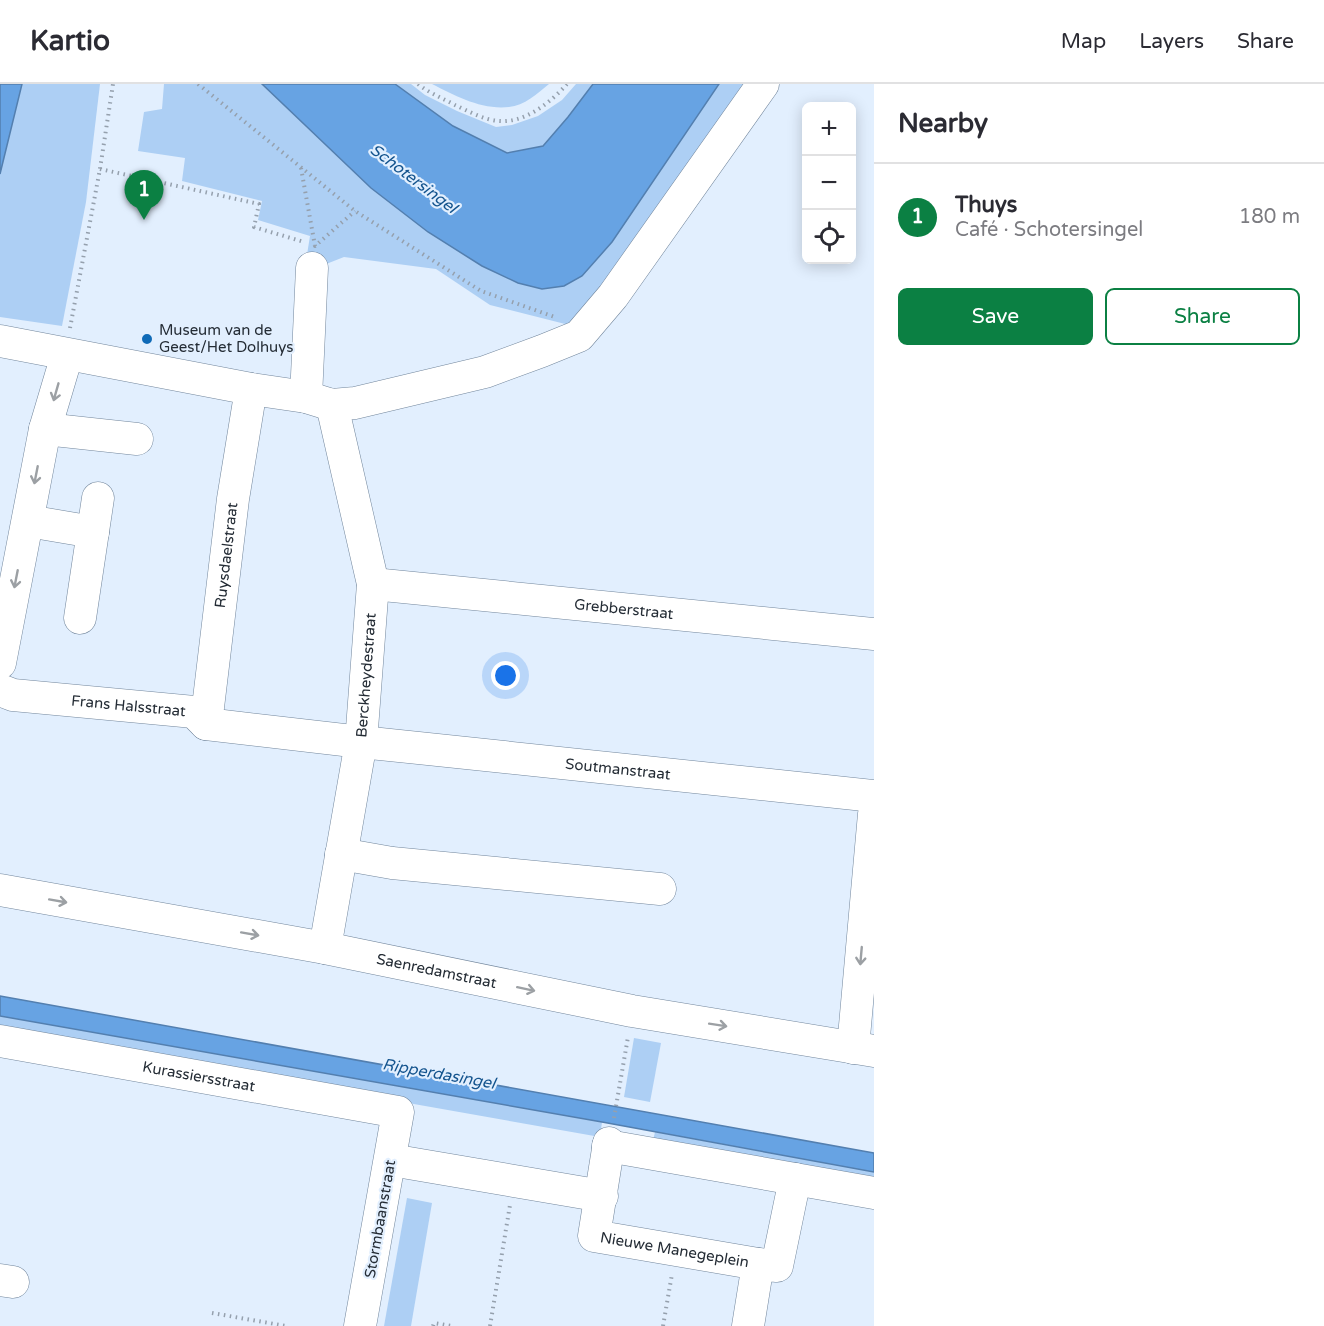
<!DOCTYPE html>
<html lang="en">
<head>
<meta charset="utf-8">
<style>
  :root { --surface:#fff; --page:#f7f7f7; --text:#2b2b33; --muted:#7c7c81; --line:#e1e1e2; --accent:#0b8043 }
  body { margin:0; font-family:"Varela Round",sans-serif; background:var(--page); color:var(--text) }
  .controls { position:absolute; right:18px; top:18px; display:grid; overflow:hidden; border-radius:9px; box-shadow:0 3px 15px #0003 }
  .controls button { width:54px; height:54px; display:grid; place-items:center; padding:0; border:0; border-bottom:2px solid var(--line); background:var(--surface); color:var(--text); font:30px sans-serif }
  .you { position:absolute; left:506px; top:592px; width:21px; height:21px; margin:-15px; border:4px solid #fff; border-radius:50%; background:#1a73e8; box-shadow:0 0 0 9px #1a73e833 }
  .badge { display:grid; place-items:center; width:39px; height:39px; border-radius:50%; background:var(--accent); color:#fff; font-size:20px; font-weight:700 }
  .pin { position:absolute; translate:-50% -50px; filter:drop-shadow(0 2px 3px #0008) }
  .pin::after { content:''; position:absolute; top:32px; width:21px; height:18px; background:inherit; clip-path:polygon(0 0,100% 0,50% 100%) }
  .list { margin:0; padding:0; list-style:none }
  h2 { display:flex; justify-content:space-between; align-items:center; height:78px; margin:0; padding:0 24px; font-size:26px }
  h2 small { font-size:20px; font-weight:400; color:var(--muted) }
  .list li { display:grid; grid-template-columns:39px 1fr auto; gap:18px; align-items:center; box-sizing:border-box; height:108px; padding:0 24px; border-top:2px solid var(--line) }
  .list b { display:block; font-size:22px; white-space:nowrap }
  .list p { margin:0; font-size:20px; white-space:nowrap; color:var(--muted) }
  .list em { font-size:20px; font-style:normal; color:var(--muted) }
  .actions { display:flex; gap:12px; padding:18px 24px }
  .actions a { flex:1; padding:14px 0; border:2px solid var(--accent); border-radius:9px; text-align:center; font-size:21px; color:var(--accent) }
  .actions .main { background:var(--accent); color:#fff }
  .icon { flex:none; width:33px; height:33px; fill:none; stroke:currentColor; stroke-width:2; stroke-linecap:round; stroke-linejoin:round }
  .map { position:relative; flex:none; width:874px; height:1242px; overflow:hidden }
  header { display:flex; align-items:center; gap:36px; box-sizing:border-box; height:84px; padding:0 30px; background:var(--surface); border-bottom:2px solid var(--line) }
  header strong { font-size:28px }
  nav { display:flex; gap:33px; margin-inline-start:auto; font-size:21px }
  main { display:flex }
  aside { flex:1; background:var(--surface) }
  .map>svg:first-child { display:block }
  .green { fill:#adcff4 }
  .water { fill:#67a3e3; stroke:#537faf; stroke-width:1.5 }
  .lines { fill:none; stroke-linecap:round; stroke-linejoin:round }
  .minor-casing { stroke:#72869c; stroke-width:33 }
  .path { stroke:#95a0ad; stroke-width:4; stroke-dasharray:1.5 4.5; stroke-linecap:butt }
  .minor { stroke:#fff; stroke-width:32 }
  .oneway { stroke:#9ca0a4 }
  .poi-dot { fill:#0f6ab7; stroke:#e2effe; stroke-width:2 }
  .labels { text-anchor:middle; stroke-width:4.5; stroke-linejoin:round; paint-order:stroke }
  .poi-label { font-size:15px; fill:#242c35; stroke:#e2effe; text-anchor:start }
  .street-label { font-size:15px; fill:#242c35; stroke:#e2effe }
  .water-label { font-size:16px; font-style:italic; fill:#14548e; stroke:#e2effe }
</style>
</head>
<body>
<header>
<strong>Kartio</strong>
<nav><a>Map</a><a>Layers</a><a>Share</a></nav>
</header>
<main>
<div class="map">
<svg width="874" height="1242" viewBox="0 0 874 1242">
  <rect width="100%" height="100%" fill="#e2effe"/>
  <g class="green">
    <path d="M22 0H100L86 118 62 242 0 233V90Z"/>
    <path d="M164 0H262L371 104 428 148 482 182 581 192 612 158 719 0H749L577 243 490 221 436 185 344 173 316 184 305 183 310 152 258 136 262 117 182 97 185 74 138 67 144 28 162 25Z"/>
    <path d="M395 0H411L425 11 457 27 496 43 512 41 538 32 562 16 576 0H593L568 33 543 62 507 69 453 42Z"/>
    <path d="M432 0H549C538 9 524 22 509 23 481 26 456 12 432 0Z"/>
    <path d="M0 932 602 1038 600 1053 0 947Z"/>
    <path d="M634 954 661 959 650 1018 624 1013Z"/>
    <path d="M655 1048 874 1088V1101L652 1061Z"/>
    <path d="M407 1114 432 1119 411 1242H384Z"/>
  </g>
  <g class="water">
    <path d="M0 0H22L0 90Z"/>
    <path d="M262 0H395L453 42 507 69 543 62 568 33 593 0H719L612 158 582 192 564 202 542 205 518 199 482 182 428 148 371 104Z"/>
    <path d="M0 912 874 1069V1088L602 1038 0 932Z"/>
  </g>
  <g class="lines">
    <g class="minor-casing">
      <g id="minor">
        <path d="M0 257 251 305 306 313 332 321 355 319 485 288 542 267 579 252 613 212 763 0"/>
        <path d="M306 313 312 184"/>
        <path d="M45 345 137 355"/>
        <path d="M28 437 93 448"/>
        <path id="s1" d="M373 500 874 550"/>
        <path d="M80 534 98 414"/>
        <path d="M0 579 45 345 67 271"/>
        <path id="s2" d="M0 606 13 611 194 628 206 640 361 658 874 712"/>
        <path id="s3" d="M206 640 233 415 251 305"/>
        <path d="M341 770 392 779 660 805"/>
        <path id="s4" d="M0 806 325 864 632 927 874 967"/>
        <path id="s5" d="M325 864 361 658 373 500 332 321"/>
        <path id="s6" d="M0 957 398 1028 360 1242"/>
        <path d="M853 964 874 730"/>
        <path id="s7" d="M609 1059 594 1152 758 1180"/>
        <path d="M608 1062 874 1109"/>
        <path d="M391 1076 602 1112"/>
        <path d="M0 1196 13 1198"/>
        <path d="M748 1242 758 1180 777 1182 795 1095"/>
      </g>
    </g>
    <g class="path">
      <path d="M198 0 355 127 481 207 555 233H557"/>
      <path d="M418 0C429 9 442 14 455 21 468 27 484 36 499 37 525 39 550 19 567 0"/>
      <path d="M301 84 315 162 355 127"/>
      <path d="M100 85 259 120 254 143 304 158"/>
      <path d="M70 244 100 85 113 0"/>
      <path d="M614 1034 628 953"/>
      <path d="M212 1229 286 1242"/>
      <path d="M433 1242 434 1239 452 1242"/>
      <path d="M490 1242 510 1121"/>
      <path d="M663 1242 672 1190"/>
    </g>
    <use href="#minor" class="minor"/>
  </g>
  <defs><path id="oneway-shaft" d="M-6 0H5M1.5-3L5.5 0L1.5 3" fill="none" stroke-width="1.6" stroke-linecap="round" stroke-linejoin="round" transform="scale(1.5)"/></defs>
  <g class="oneway">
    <use href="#oneway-shaft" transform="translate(56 308) rotate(106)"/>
    <use href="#oneway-shaft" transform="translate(36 391) rotate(101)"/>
    <use href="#oneway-shaft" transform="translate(16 495) rotate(101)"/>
    <use href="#oneway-shaft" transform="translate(58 817) rotate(10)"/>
    <use href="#oneway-shaft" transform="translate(250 850) rotate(10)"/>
    <use href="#oneway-shaft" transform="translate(861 872) rotate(95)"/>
    <use href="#oneway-shaft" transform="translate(526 905) rotate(12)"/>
    <use href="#oneway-shaft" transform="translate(718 941) rotate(9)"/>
  </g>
  <circle class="poi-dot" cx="147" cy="255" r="6"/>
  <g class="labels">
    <g class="poi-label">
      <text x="159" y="251">Museum van de<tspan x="159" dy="17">Geest/Het Dolhuys</tspan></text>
    </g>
    <g class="street-label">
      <text dy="5" stroke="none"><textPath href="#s3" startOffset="170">Ruysdaelstraat</textPath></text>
      <text dy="5" stroke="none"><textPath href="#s1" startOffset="252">Grebberstraat</textPath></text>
      <text dy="5" stroke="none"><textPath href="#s5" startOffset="276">Berckheydestraat</textPath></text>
      <text dy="5" stroke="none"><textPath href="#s2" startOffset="130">Frans Halsstraat</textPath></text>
      <text dy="5" stroke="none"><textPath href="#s2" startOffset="627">Soutmanstraat</textPath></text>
      <text dy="5" stroke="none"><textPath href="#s4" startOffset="444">Saenredamstraat</textPath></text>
      <text dy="5" stroke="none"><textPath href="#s6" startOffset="202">Kurassiersstraat</textPath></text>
      <text transform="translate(380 1135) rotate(-80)" y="5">Stormbaanstraat</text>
      <text dy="5" stroke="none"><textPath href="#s7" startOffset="176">Nieuwe Manegeplein</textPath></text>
    </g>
    <g class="water-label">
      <text transform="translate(414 94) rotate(37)" y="6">Schotersingel</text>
      <text transform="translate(439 989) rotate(10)" y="6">Ripperdasingel</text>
    </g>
  </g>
</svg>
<div class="controls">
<button>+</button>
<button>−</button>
<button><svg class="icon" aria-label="locate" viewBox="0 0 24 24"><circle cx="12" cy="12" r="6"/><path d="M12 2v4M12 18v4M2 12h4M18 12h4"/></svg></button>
</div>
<div class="you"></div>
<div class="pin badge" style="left:144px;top:136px">1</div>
</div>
<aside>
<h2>Nearby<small></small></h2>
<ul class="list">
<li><span class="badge">1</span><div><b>Thuys</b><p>Café · Schotersingel</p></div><em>180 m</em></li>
</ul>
<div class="actions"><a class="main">Save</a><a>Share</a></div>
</aside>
</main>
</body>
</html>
